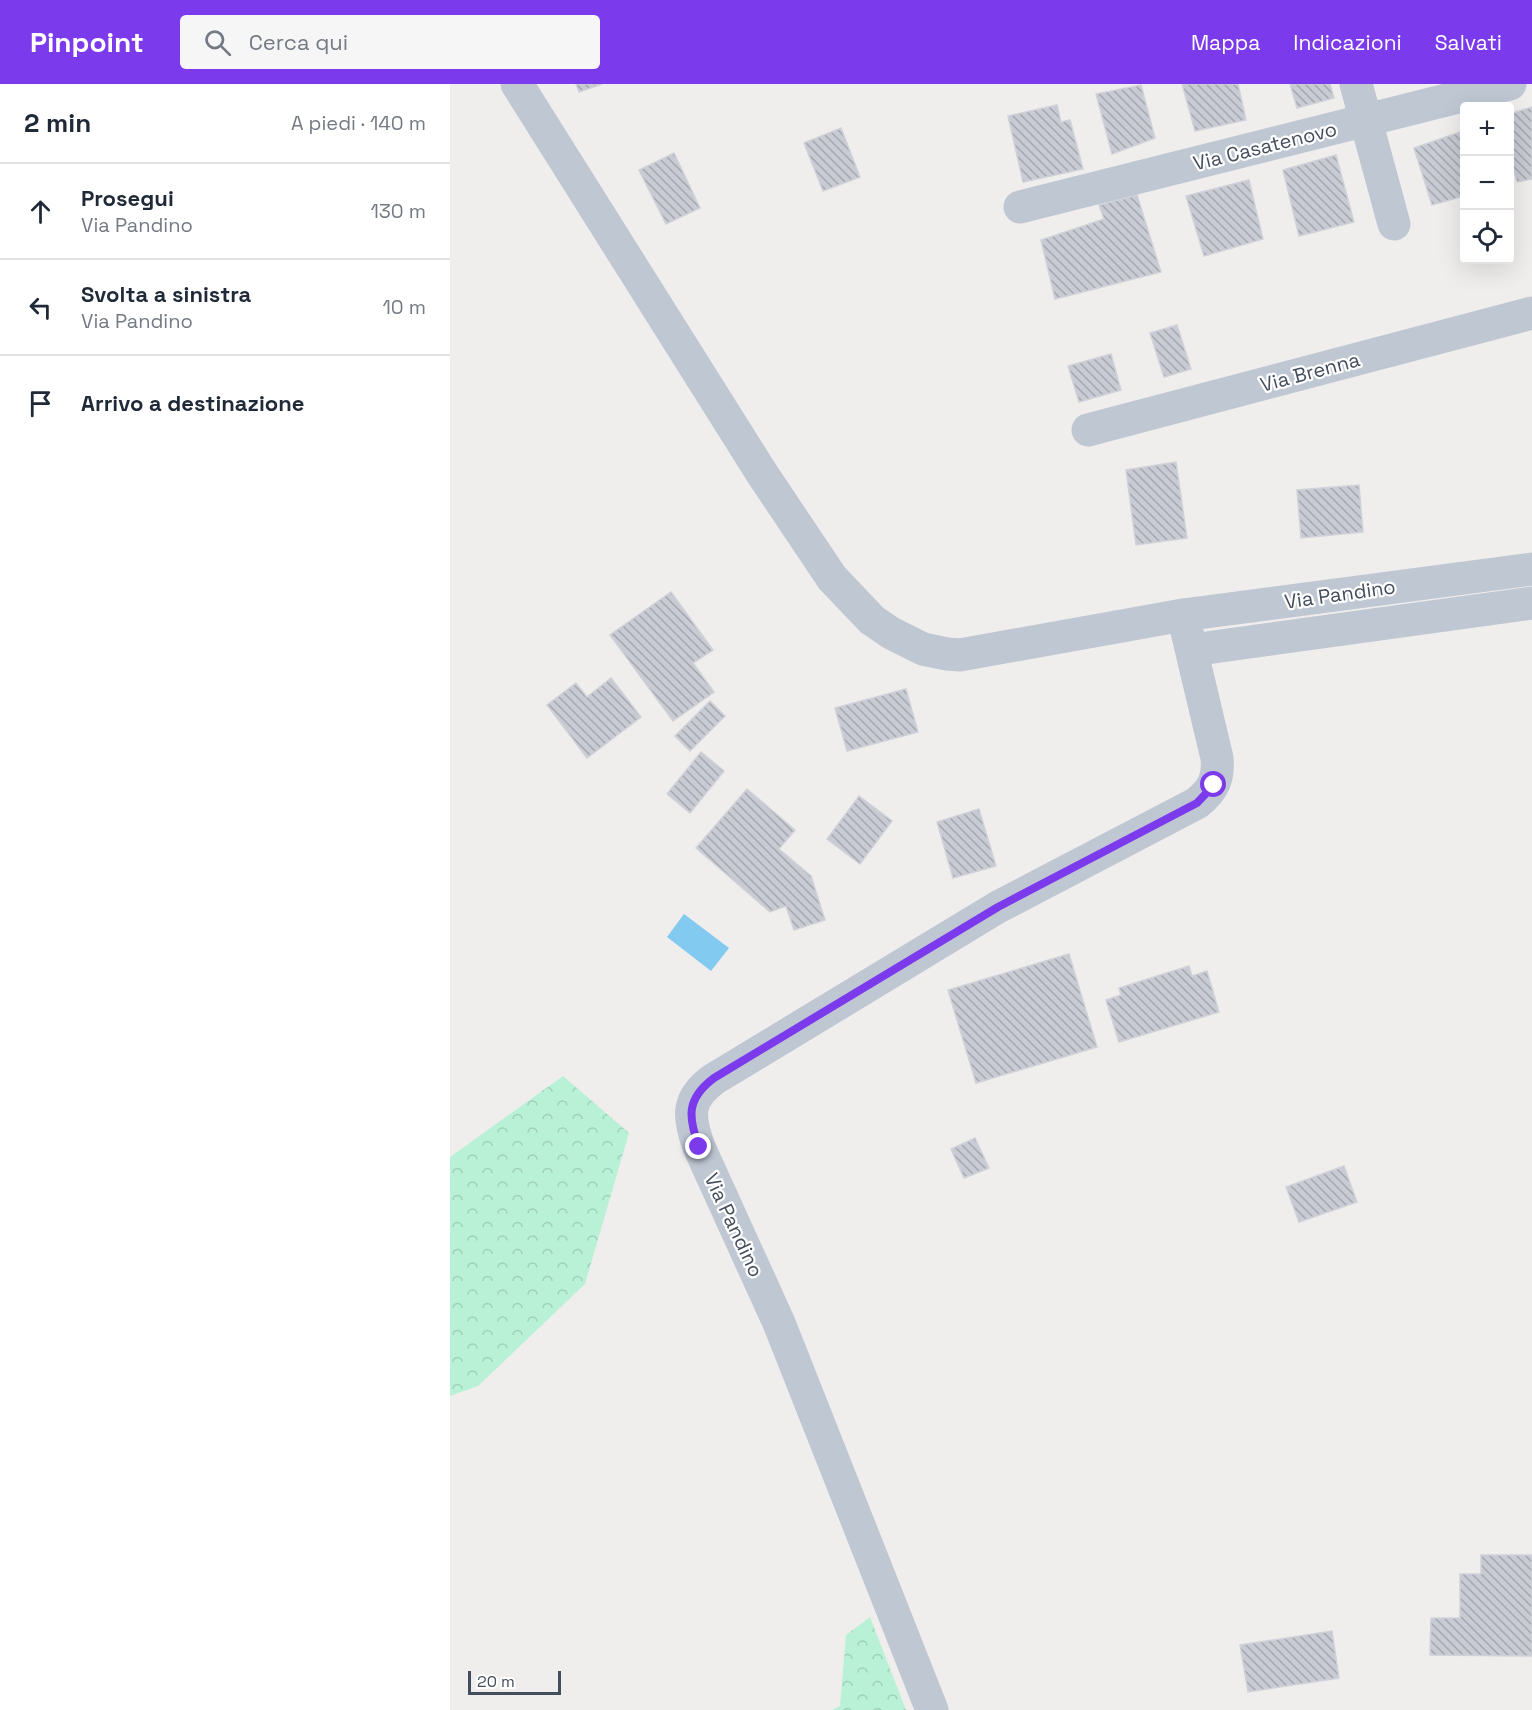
<!DOCTYPE html>
<html lang="it">
<head>
<meta charset="utf-8">
<style>
  :root { --surface:#fff; --page:#f6f6f7; --text:#1f2937; --muted:#747a83; --line:#e0e1e3; --accent:#7c3aed }
  body { margin:0; font-family:"Space Grotesk",sans-serif; background:var(--page); color:var(--text) }
  .controls { position:absolute; right:18px; top:18px; display:grid; overflow:hidden; border-radius:6px; box-shadow:0 6px 24px #0002 }
  .controls button { width:54px; height:54px; display:grid; place-items:center; padding:0; border:0; border-bottom:2px solid var(--line); background:var(--surface); color:var(--text); font:30px sans-serif }
  .scale { position:absolute; left:18px; bottom:15px; width:93px; box-sizing:border-box; padding-left:6px; border:3px solid #444d5b; border-top:0; font-size:16px; line-height:21px; white-space:nowrap; color:#444d5b; -webkit-text-stroke:4px #fff; paint-order:stroke }
  .stop { position:absolute; width:18px; height:18px; margin:-14px; border:4px solid #7c3aed; border-radius:50%; background:#fff }
  .stop.end { background:#7c3aed; border-color:#fff; box-shadow:0 2px 6px #0008 }
  .list { margin:0; padding:0; list-style:none }
  h2 { display:flex; justify-content:space-between; align-items:center; height:78px; margin:0; padding:0 24px; font-size:26px }
  h2 small { font-size:20px; font-weight:400; color:var(--muted) }
  .list li { display:grid; grid-template-columns:39px 1fr auto; gap:18px; align-items:center; box-sizing:border-box; height:96px; padding:0 24px; border-top:2px solid var(--line) }
  .list b { display:block; font-size:22px; white-space:nowrap }
  .list p { margin:0; font-size:20px; white-space:nowrap; color:var(--muted) }
  .list em { font-size:20px; font-style:normal; color:var(--muted) }
  .icon { flex:none; width:33px; height:33px; fill:none; stroke:currentColor; stroke-width:2; stroke-linecap:round; stroke-linejoin:round }
  .map { position:relative; flex:none; width:1082px; height:1626px; overflow:hidden }
  header { display:flex; align-items:center; gap:36px; box-sizing:border-box; height:84px; padding:0 30px; background:var(--accent); color:#fff }
  header strong { font-size:28px }
  nav { display:flex; gap:33px; margin-inline-start:auto; font-size:21px }
  .search { width:420px; height:54px; background:var(--page); display:flex; align-items:center; gap:15px; box-sizing:border-box; padding:0 21px; border-radius:6px; color:var(--muted); font-size:22px }
  main { display:flex }
  aside { flex:1; background:var(--surface) }
  .map>svg:first-child { display:block }
  .forest { fill:url(#forest-crowns) }
  .water { fill:#82caf0 }
  .building { fill:url(#building-back-hatch); stroke:#d0d2d9; stroke-width:1.5 }
  .lines { fill:none; stroke-linecap:round; stroke-linejoin:round }
  .minor { stroke:#bfc7d3; stroke-width:33 }
  .route { stroke:#7c3aed; stroke-width:8 }
  .labels { text-anchor:middle; stroke-width:4.5; stroke-linejoin:round; paint-order:stroke }
  .street-label { font-size:20px; fill:#444d5b; stroke:#fff }
</style>
</head>
<body>
<header>
<strong>Pinpoint</strong>
<div class="search"><svg class="icon" aria-label="search" viewBox="0 0 24 24"><circle cx="10" cy="10" r="6"/><path d="M15 15l6 6"/></svg>Cerca qui</div>
<nav><a>Mappa</a><a>Indicazioni</a><a>Salvati</a></nav>
</header>
<main>
<aside>
<h2>2 min<small>A piedi · 140 m</small></h2>
<ul class="list">
<li><svg class="icon" aria-label="ahead" viewBox="0 0 24 24"><path d="M12 20V5M6 11l6-6 6 6"/></svg><div><b>Prosegui</b><p>Via Pandino</p></div><em>130 m</em></li>
<li><svg class="icon" aria-label="left" viewBox="0 0 24 24"><path d="M17 20v-9H6M10 6l-5 5 5 5"/></svg><div><b>Svolta a sinistra</b><p>Via Pandino</p></div><em>10 m</em></li>
<li><svg class="icon" aria-label="arrive" viewBox="0 0 24 24"><path d="M6 21V4h12l-3 4 3 4H6"/></svg><div><b>Arrivo a destinazione</b></div></li>
</ul>
</aside>
<div class="map">
<svg width="1082" height="1626" viewBox="0 0 1082 1626">
  <defs>
    <pattern id="forest-crowns" width="20" height="18" patternUnits="userSpaceOnUse" patternTransform="scale(1.5)"><rect width="20" height="18" fill="#b8f1d6"/><path d="M2 6a3 3 0 1 1 6 0M12 15a3 3 0 1 1 6 0" fill="none" stroke="#9fd0ba"/></pattern>
    <pattern id="building-back-hatch" width="6" height="6" patternUnits="userSpaceOnUse" patternTransform="scale(1.5)"><rect width="6" height="6" fill="#c8cbd3"/><path d="M-1 5l2 2M0 0l6 6M5-1l2 2" fill="none" stroke="#a4a7ae"/></pattern>
  </defs>
  <rect width="100%" height="100%" fill="#f0eded"/>
  <g class="forest">
    <path d="M113 992 179 1049 135 1200 28 1302 0 1312V1073Z"/>
    <path d="M420 1533 456 1626H382L390 1622 396 1551Z"/>
  </g>
  <path class="water" d="M234 830 279 864 261 887 217 853Z"/>
  <g class="building">
    <path d="M126 0H152L129 8Z"/>
    <path d="M732 0H788L796 36 745 47Z"/>
    <path d="M840 0H880L884 14 847 24Z"/>
    <path d="M691 1 705 54 662 70 646 10Z"/>
    <path d="M607 21 611 38 620 36 633 85 573 98 558 32Z"/>
    <path d="M1082 23V95L1067 98 1060 71V30Z"/>
    <path d="M391 44 410 93 373 107 354 59Z"/>
    <path d="M1013 47 1014 53V112L982 121 964 64Z"/>
    <path d="M224 69 250 124 216 140 189 86Z"/>
    <path d="M886 71 904 138 849 152 833 86Z"/>
    <path d="M799 96 813 155 754 172 736 112Z"/>
    <path d="M687 111 711 188 605 215 591 156 654 135 649 121Z"/>
    <path d="M727 241 741 285 714 293 700 249Z"/>
    <path d="M661 270 671 306 629 318 618 282Z"/>
    <path d="M726 378 737 454 686 461 676 386Z"/>
    <path d="M909 401 913 448 851 454 847 406Z"/>
    <path d="M221 508 263 566 243 579 264 608 223 637 160 551Z"/>
    <path d="M161 594 191 633 137 674 97 621 126 599 137 613Z"/>
    <path d="M456 605 468 648 397 667 385 624Z"/>
    <path d="M260 617 275 632 240 667 225 652Z"/>
    <path d="M251 668 274 687 240 729 217 710Z"/>
    <path d="M297 705 345 746 329 765 361 792 375 836 344 846 336 822 320 828 246 764Z"/>
    <path d="M409 712 442 737 410 780 377 755Z"/>
    <path d="M529 725 546 782 503 794 487 738Z"/>
    <path d="M619 870 647 963 526 999 498 906Z"/>
    <path d="M739 882 742 892 757 887 769 928 669 958 656 916 671 911 669 904Z"/>
    <path d="M525 1054 539 1084 514 1094 501 1065Z"/>
    <path d="M894 1082 907 1118 849 1138 836 1103Z"/>
    <path d="M1031 1471H1082V1572L980 1571 981 1534H1010V1490H1031Z"/>
    <path d="M882 1547 889 1594 798 1608 790 1561Z"/>
  </g>
  <g class="lines">
    <g class="minor">
      <path d="M67 0 311 388 382 494 422 536 441 549 473 565 497 570 510 571 733 531 1082 485"/>
      <path d="M906 0 944 140"/>
      <path d="M570 123 1060 0"/>
      <path d="M638 346 1082 229"/>
      <path d="M742 566 1082 519"/>
      <path d="M482 1626 329 1239 249 1063C238 1033 236 1015 264 995L548 823 747 719C763 706 769 695 767 674L733 531"/>
    </g>
  </g>
  <g class="lines">
    <path class="route" d="M249 1063C238 1033 236 1015 264 994L548 823 747 719 764 701"/>
  </g>
  <g class="labels">
    <g class="street-label">
      <text transform="translate(815 62) rotate(-14)" y="7">Via Casatenovo</text>
      <text transform="translate(860 288) rotate(-15)" y="7">Via Brenna</text>
      <text transform="translate(890 510) rotate(-8)" y="7">Via Pandino</text>
      <text transform="translate(284 1141) rotate(65)" y="7">Via Pandino</text>
    </g>
  </g>
</svg>
<div class="controls">
<button>+</button>
<button>−</button>
<button><svg class="icon" aria-label="locate" viewBox="0 0 24 24"><circle cx="12" cy="12" r="6"/><path d="M12 2v4M12 18v4M2 12h4M18 12h4"/></svg></button>
</div>
<div class="scale">20 m</div>
<div class="stop" style="left:764px;top:701px"></div>
<div class="stop end" style="left:249px;top:1063px"></div>
</div>
</main>
</body>
</html>
